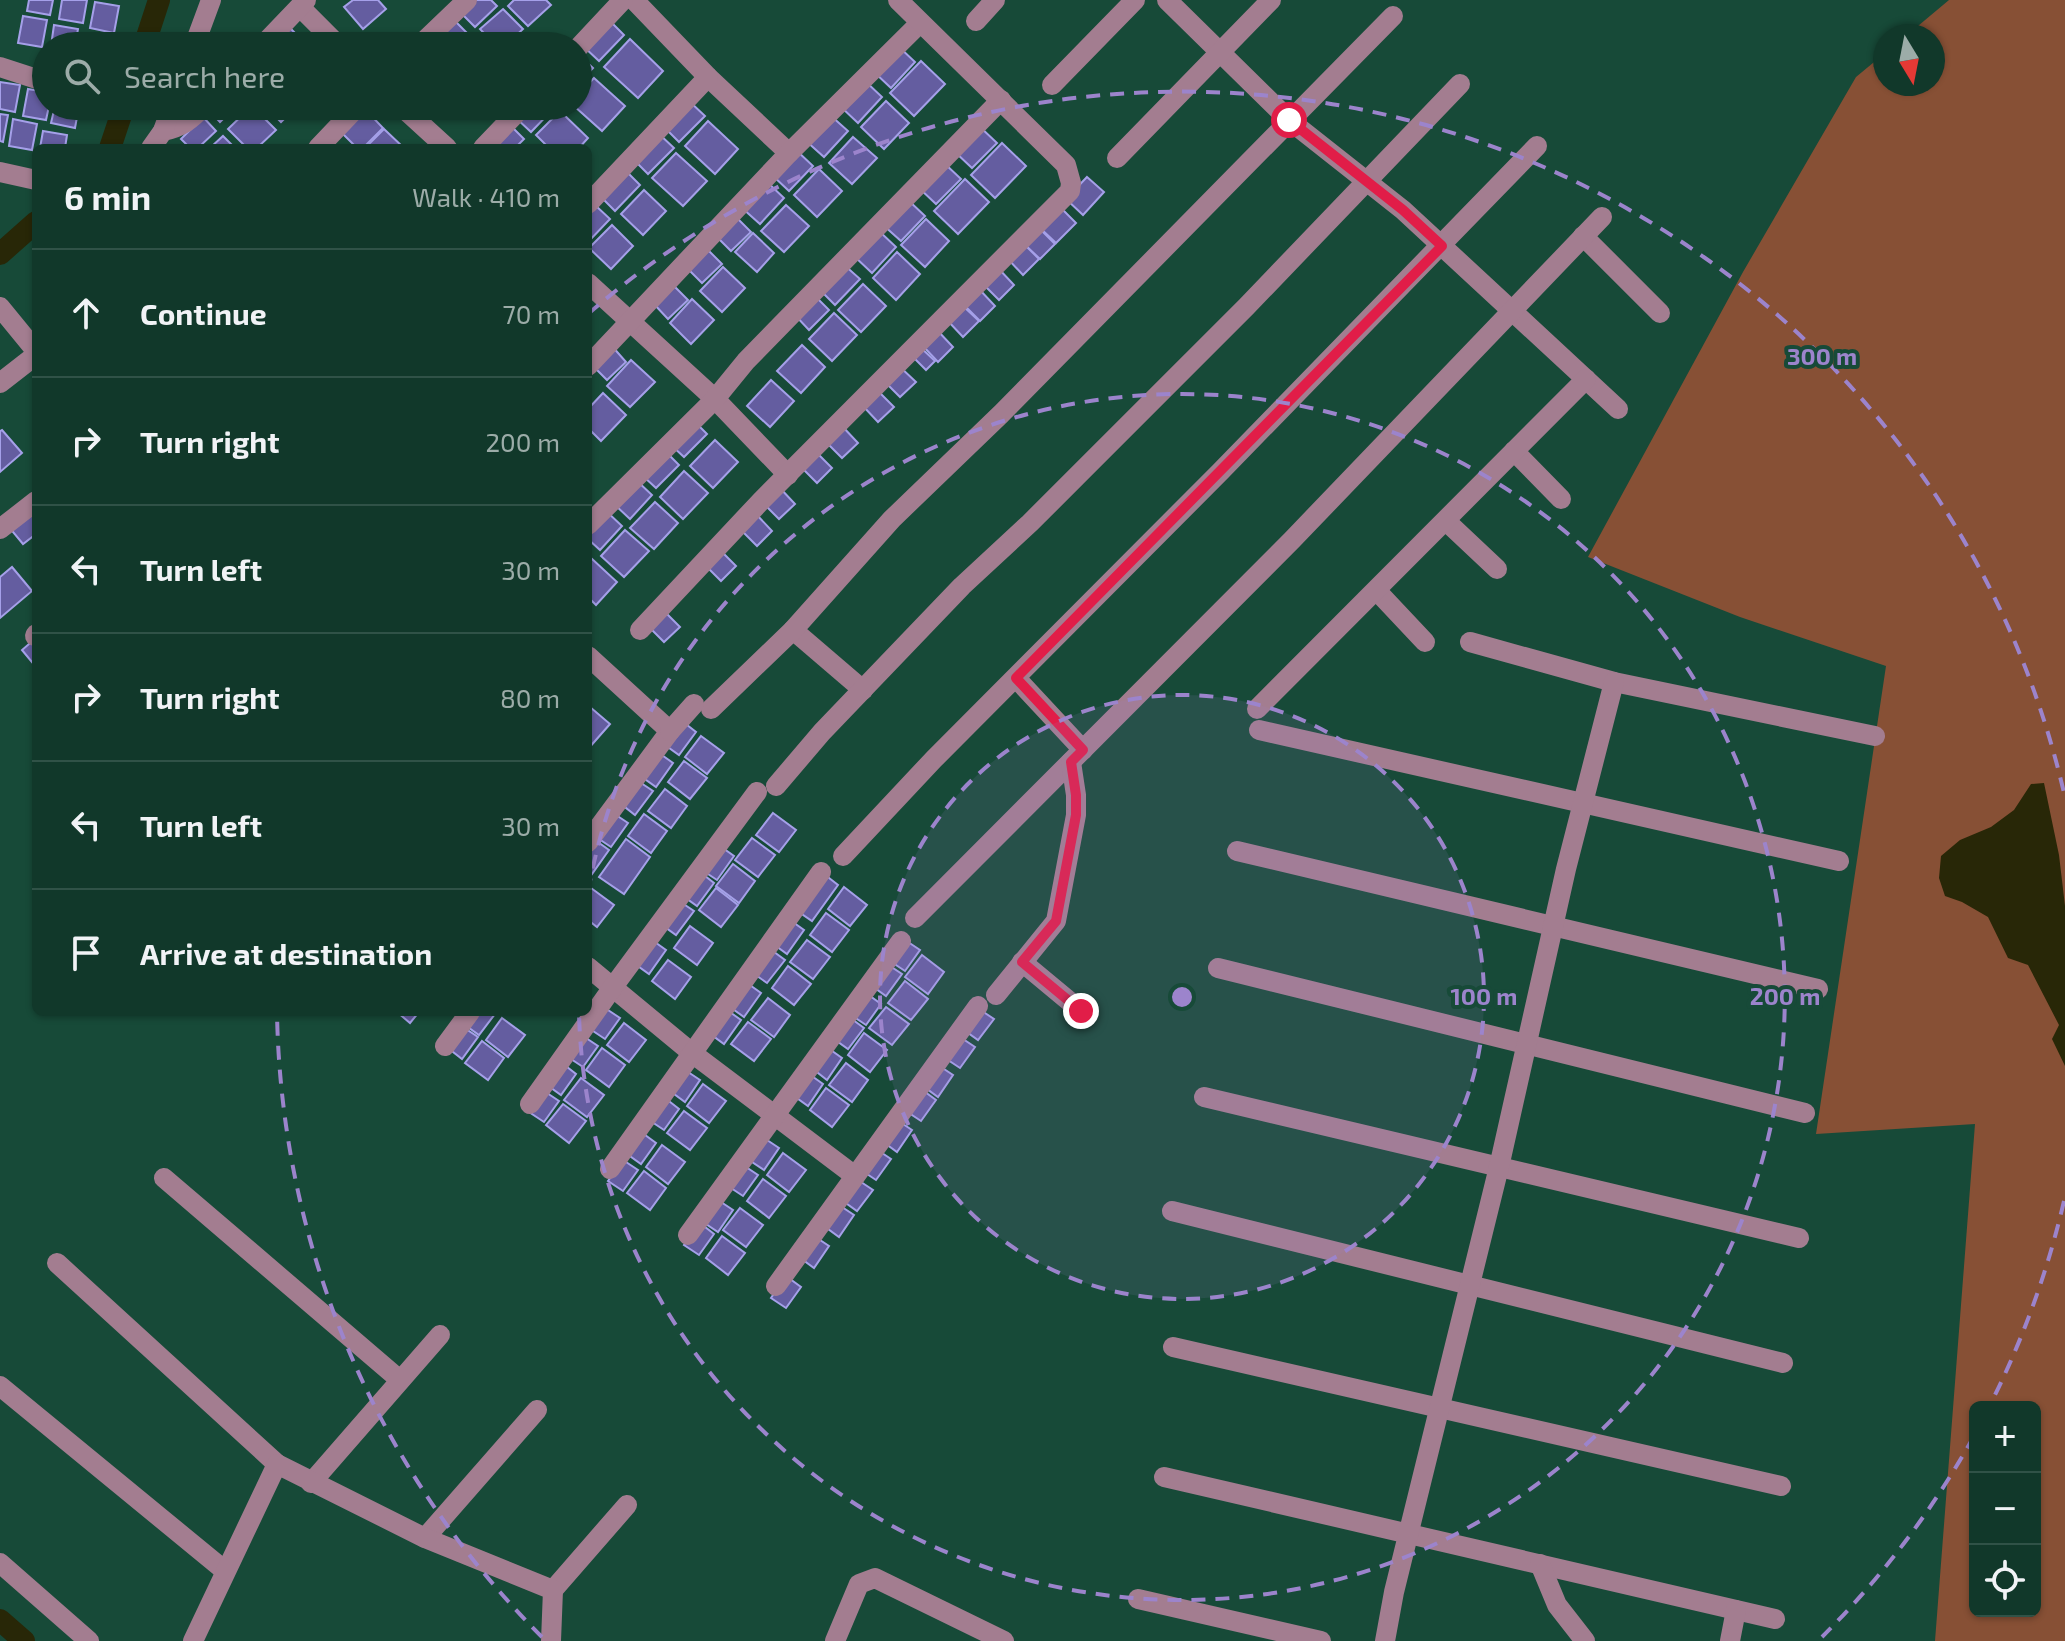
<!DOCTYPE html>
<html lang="en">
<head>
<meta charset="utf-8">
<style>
  :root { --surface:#11382a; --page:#1e4336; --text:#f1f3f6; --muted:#9caca8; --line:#305247 }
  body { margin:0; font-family:"Exo 2",sans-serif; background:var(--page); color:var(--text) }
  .controls { position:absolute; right:24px; bottom:24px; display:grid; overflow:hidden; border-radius:12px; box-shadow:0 2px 6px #0004 }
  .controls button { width:72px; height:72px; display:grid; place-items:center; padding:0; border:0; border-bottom:2px solid var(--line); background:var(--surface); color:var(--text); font:40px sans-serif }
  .compass { position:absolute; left:1873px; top:24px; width:72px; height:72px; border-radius:50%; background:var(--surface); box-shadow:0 2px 6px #0004; rotate:170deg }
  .stop { position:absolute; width:24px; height:24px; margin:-18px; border:6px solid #e11d48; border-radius:50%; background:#fff }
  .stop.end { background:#e11d48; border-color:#fff; box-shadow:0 2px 8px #0008 }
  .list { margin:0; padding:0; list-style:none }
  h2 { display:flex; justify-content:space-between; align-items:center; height:104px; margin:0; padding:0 32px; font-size:34px }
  h2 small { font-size:26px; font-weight:400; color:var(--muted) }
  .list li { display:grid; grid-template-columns:52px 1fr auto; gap:24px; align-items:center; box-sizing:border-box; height:128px; padding:0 32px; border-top:2px solid var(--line) }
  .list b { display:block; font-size:30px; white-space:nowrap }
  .list em { font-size:26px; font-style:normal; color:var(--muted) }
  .icon { flex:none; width:44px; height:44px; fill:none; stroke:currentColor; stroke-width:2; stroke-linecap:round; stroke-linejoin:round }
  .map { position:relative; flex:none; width:2065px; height:1641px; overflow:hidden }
  .search { position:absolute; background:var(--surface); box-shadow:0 2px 6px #0004; left:32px; top:32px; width:560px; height:88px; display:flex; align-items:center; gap:20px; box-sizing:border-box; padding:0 28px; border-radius:44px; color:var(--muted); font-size:30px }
  .panel { position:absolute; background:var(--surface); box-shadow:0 2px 6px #0004; left:32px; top:144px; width:560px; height:872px; border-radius:12px }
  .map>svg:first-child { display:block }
  .green { fill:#875035; fill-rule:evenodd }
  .water { fill:#282707 }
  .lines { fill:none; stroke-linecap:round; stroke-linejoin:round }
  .canal { stroke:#282707; stroke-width:22 }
  .building { fill:#645da0; stroke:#a5a0e9; stroke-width:2 }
  .minor { stroke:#a37d90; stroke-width:20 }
  .route { stroke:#e11d48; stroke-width:10 }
  .ring { fill:none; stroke:#9c84cc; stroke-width:4; stroke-dasharray:14 10 }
  .centre { fill:#9c84cc; stroke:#174a38; stroke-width:4 }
  .ring-label { font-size:24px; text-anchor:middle; font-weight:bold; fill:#9c84cc; stroke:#174a38; stroke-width:8; stroke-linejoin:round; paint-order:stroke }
</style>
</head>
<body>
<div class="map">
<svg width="2065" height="1641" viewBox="0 0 2065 1641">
  <rect width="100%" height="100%" fill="#174a38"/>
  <path class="green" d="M1949 0H2065V1641H1935L1975 1124 1816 1134 1886 666 1740 617 1588 557 1743 272 1856 77 1885 53V84H1933V36H1906ZM1975 1407H2035V1611H1975Z"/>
  <path class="water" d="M2044 783 2059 855 2065 906V1066L2052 1039 2059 1025 2028 965 2008 958 1988 917 1962 902 1945 896 1939 878 1941 856 1960 840 1991 827 2014 810 2031 784Z"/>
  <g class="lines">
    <g class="canal">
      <path d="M144 46 159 0"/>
      <path d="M110 148 124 106"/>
      <path d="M0 254 36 222"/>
      <path d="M0 1620 24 1641"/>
    </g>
  </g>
  <g class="building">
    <path d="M29 0H53L50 15 27 11Z"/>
    <path d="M62 0H87L83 23 59 19Z"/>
    <path d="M353 0H378L386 9 363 29 344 7Z"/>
    <path d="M476 0H491L497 6 475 27 462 14Z"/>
    <path d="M514 0H546L551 5 528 26 508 6Z"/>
    <path d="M95 2 119 6 114 33 90 28Z"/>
    <path d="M503 9 523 29 505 46H496L480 29Z"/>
    <path d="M23 16 47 20 42 47 18 43Z"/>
    <path d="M453 19 467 33 453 46H437L431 41Z"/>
    <path d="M609 20 624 35 599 61 583 46Z"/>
    <path d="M54 25 78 29 75 46H51Z"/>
    <path d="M289 27 302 40 296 46H269Z"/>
    <path d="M82 34 106 38 104 46H79Z"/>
    <path d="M630 39 663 71 638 98 604 67Z"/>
    <path d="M898 46 915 62 891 88 874 72Z"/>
    <path d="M578 54 593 68 578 84Z"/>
    <path d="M921 61 945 84 914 116 890 93Z"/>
    <path d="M594 78 625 106 602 131 574 106H578V95Z"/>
    <path d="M865 81 882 97 858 123 841 107Z"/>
    <path d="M0 82 20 85 15 112 0 109Z"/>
    <path d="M28 89 46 92V106H49L46 120 23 116Z"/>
    <path d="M689 101 705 116 679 142 664 127Z"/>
    <path d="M886 101 909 123 884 149 861 127Z"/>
    <path d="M55 106H79L75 128 51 123Z"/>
    <path d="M209 106H236L220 122 207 108Z"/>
    <path d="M252 106 276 130 257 148H247L228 129Z"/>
    <path d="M265 106H297L281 122Z"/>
    <path d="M362 106 383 128 363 148H357L337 128Z"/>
    <path d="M527 106H556L531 132 515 117Z"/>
    <path d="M560 111 588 138 579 148H549L536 135Z"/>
    <path d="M0 114 8 115 3 142 0 141Z"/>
    <path d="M830 115 848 131 824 157 806 141Z"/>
    <path d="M203 117 216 131 198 148H190L181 139Z"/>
    <path d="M13 119 37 124 32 150 9 146Z"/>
    <path d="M708 121 738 149 715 174 685 146Z"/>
    <path d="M509 124 524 139 515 148H486Z"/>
    <path d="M979 126 997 143 972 168 955 152Z"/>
    <path d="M384 129 404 148H365Z"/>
    <path d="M43 131 67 135 65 148H40Z"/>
    <path d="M658 133 674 148 648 174 633 159Z"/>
    <path d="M223 136 235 148H210Z"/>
    <path d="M853 137 877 158 852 184 829 163Z"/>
    <path d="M1002 143 1026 166 995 198 971 175Z"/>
    <path d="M796 150 813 166 789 191 772 175Z"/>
    <path d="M676 153 707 181 683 206 652 178Z"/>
    <path d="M943 162 961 179 936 204 919 188Z"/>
    <path d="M819 169 842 191 817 217 794 195Z"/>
    <path d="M625 170 640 185 615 211 600 196Z"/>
    <path d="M1087 177 1104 192 1083 215 1066 199Z"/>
    <path d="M965 179 989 202 958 234 934 211Z"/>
    <path d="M767 182 784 198 760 224 742 208Z"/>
    <path d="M644 190 666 211 643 235 621 214Z"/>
    <path d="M907 199 925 216 901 241 883 225Z"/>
    <path d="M595 205 610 219 588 242V212Z"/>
    <path d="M786 205 809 226 784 252 761 231Z"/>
    <path d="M1059 206 1076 223 1056 243 1039 227Z"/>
    <path d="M735 216 751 232 731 251 715 235Z"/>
    <path d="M926 219 949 241 925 267 901 245Z"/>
    <path d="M612 225 633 246 611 269 589 248Z"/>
    <path d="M1039 228 1055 244 1040 259 1023 243Z"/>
    <path d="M879 231 896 247 872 273 854 256Z"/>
    <path d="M753 233 774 253 757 272 735 252Z"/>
    <path d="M1023 243 1039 259 1023 275 1007 258Z"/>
    <path d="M706 248 722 264 702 283 686 267Z"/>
    <path d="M897 252 920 274 896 300 873 278Z"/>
    <path d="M842 263 860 279 835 305 818 288Z"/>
    <path d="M723 267 745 288 722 312 700 291Z"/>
    <path d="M998 268 1014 285 999 300 983 284Z"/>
    <path d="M672 284 688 300 668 319 653 303Z"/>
    <path d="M863 284 886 306 861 332 838 310Z"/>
    <path d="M979 289 995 306 980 321 963 304Z"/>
    <path d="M814 295 829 310 809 330 794 314Z"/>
    <path d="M692 299 714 320 691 344 670 323Z"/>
    <path d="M962 305 979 321 963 337 947 320Z"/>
    <path d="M834 313 857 335 832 361 809 339Z"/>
    <path d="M937 330 953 347 938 362 922 345Z"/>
    <path d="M611 345 626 362 607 380 591 364Z"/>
    <path d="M802 345 825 367 801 393 777 371Z"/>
    <path d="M919 346 935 361 926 370 911 355Z"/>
    <path d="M631 360 655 382 630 407 607 386Z"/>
    <path d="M899 366 916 382 900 397 884 381Z"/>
    <path d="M771 380 794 401 770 427 747 406Z"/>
    <path d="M877 390 894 407 878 422 862 405Z"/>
    <path d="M603 393 626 415 601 441 588 428V409Z"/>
    <path d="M694 421 707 434 684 457 671 445Z"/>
    <path d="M842 426 858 443 842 458 826 442Z"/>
    <path d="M2 430 22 453 0 472V431Z"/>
    <path d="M715 440 738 462 713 488 690 466Z"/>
    <path d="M666 452 679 465 656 488 643 476Z"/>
    <path d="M816 452 832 468 817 483 801 467Z"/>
    <path d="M684 471 708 493 683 519 660 497Z"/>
    <path d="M636 480 652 495 630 519 614 504Z"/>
    <path d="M779 487 795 504 779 519 763 503Z"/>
    <path d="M655 502 678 523 654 549 630 528Z"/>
    <path d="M36 504V534L23 544 8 526Z"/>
    <path d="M606 511 622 526 600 550 588 539V530Z"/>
    <path d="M756 514 772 531 757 546 741 530Z"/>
    <path d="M625 530 649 551 624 577 601 556Z"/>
    <path d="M720 550 736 566 721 581 705 565Z"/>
    <path d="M591 558 617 582 596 605 588 597V561Z"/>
    <path d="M12 567 32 591 0 618V577Z"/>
    <path d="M663 610 680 627 664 642 648 626Z"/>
    <path d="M36 638V667L22 650Z"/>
    <path d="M590 707 610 724 588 749V709Z"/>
    <path d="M682 721 696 732 679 755 665 745Z"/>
    <path d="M701 736 724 753 707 774 685 757Z"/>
    <path d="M659 753 673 763 656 787 642 777Z"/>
    <path d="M684 761 707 778 690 799 668 782Z"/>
    <path d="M638 781 653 791 635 815 621 804Z"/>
    <path d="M665 789 687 806 671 828 648 811Z"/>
    <path d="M613 813 628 823 611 847 596 837Z"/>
    <path d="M773 813 796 830 779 852 756 835Z"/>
    <path d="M644 814 667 831 651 853 628 836Z"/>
    <path d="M752 838 775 855 758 877 735 860Z"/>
    <path d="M626 839 650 857 624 894 599 877Z"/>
    <path d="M595 840 609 850 592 874 588 871V849Z"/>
    <path d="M720 846 734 856 717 880 702 870Z"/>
    <path d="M733 864 755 881 739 903 716 886Z"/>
    <path d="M700 872 714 883 697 906 683 896Z"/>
    <path d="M824 874 838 885 812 921 796 910Z"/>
    <path d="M844 887 867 905 850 926 828 909Z"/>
    <path d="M591 888 614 905 597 927 588 920V892Z"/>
    <path d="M716 888 738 905 721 927 699 910Z"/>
    <path d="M679 901 694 911 676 935 662 925Z"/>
    <path d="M826 913 849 930 832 952 810 935Z"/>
    <path d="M790 920 804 930 787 954 772 943Z"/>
    <path d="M690 926 713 943 697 965 674 948Z"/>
    <path d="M652 940 666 950 649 974 635 964Z"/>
    <path d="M807 940 830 957 813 979 790 962Z"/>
    <path d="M905 940 920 950 905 971 890 961Z"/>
    <path d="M770 949 785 960 767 983 753 973Z"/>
    <path d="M922 955 944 972 928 994 905 977Z"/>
    <path d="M668 960 691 977 675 999 652 981Z"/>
    <path d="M887 964 902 974 886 996 872 986Z"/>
    <path d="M788 966 811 984 794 1005 772 988Z"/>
    <path d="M905 981 928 999 911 1020 888 1003Z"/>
    <path d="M747 983 761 993 744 1017 730 1007Z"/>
    <path d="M866 993 881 1004 866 1025 851 1015Z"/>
    <path d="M768 998 790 1015 774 1037 751 1020Z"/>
    <path d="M886 1007 909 1024 892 1045 869 1028Z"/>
    <path d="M605 1008 620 1018 605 1039 590 1029Z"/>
    <path d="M979 1009 994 1019 978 1040 964 1030Z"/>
    <path d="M727 1010 741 1020 724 1044 709 1033Z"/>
    <path d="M397 1012H419L410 1023Z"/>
    <path d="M474 1012 495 1014 479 1035 465 1025Z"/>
    <path d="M849 1017 864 1028 848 1049 834 1039Z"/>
    <path d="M502 1018 525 1035 508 1057 486 1040Z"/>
    <path d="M748 1022 771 1039 754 1061 731 1044Z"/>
    <path d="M624 1023 646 1040 629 1062 607 1045Z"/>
    <path d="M463 1027 478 1037 462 1059 448 1048Z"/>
    <path d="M864 1033 887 1050 870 1072 848 1055Z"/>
    <path d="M583 1036 598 1046 583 1067 568 1057Z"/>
    <path d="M960 1037 975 1047 960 1068 945 1058Z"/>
    <path d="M482 1041 504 1058 488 1080 465 1063Z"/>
    <path d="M602 1048 625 1065 609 1087 586 1070Z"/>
    <path d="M828 1048 842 1058 827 1080 813 1069Z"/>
    <path d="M562 1063 576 1074 561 1095 547 1085Z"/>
    <path d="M846 1063 868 1080 852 1102 829 1085Z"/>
    <path d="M938 1065 953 1075 938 1097 923 1086Z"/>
    <path d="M685 1070 700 1080 685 1102 670 1091Z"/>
    <path d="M809 1074 823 1084 808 1106 794 1096Z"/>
    <path d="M581 1078 604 1095 587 1117 564 1100Z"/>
    <path d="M703 1084 726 1101 709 1123 687 1106Z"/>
    <path d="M826 1088 849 1105 832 1127 810 1110Z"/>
    <path d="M921 1089 936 1100 921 1121 906 1111Z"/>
    <path d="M544 1091 559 1101 544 1122 529 1112Z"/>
    <path d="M665 1098 679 1109 664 1130 649 1120Z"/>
    <path d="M563 1104 586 1121 569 1143 546 1125Z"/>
    <path d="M684 1111 707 1128 690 1150 667 1133Z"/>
    <path d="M897 1120 912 1130 897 1152 882 1141Z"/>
    <path d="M641 1132 656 1143 641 1164 627 1154Z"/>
    <path d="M764 1138 779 1148 764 1170 749 1160Z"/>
    <path d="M662 1145 685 1162 668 1184 646 1167Z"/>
    <path d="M876 1149 891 1159 876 1180 861 1170Z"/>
    <path d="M783 1153 806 1170 789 1192 767 1175Z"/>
    <path d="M623 1160 638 1170 623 1191 608 1181Z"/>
    <path d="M743 1165 758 1175 743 1196 728 1186Z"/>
    <path d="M644 1171 666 1188 650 1210 627 1193Z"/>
    <path d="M763 1179 786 1196 769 1218 747 1201Z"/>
    <path d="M858 1180 873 1190 857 1211 843 1201Z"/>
    <path d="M718 1200 733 1210 718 1232 703 1222Z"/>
    <path d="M839 1205 854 1215 839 1237 824 1226Z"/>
    <path d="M740 1208 763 1225 746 1247 723 1230Z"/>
    <path d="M700 1223 714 1234 699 1255 684 1245Z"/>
    <path d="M722 1236 745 1253 728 1275 706 1258Z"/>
    <path d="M814 1236 829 1246 814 1268 799 1257Z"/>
    <path d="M786 1276 801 1287 786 1308 771 1298Z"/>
  </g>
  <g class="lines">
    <g class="minor">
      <path d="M634 0 708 77 789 153"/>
      <path d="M1167 0 1289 120 1403 210 1618 409"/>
      <path d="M300 7 339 46"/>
      <path d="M976 21 995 0"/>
      <path d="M194 46 211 0"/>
      <path d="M262 46 306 0"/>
      <path d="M419 46 467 0"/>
      <path d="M578 48 623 0"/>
      <path d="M0 67 46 82"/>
      <path d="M1052 85 1135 0"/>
      <path d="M401 106 447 148"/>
      <path d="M163 131C182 127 191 120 204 106"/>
      <path d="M151 148 163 131 172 106"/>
      <path d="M318 148 358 106"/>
      <path d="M483 148 523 106"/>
      <path d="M1117 158 1271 0"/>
      <path d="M0 172 36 180"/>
      <path d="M588 204 708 77"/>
      <path d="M1583 236 1660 313"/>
      <path d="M588 283 715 399 788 475"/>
      <path d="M0 307 36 351"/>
      <path d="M588 366 789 153 920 23"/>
      <path d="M0 383 36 355"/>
      <path d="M1514 451 1561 499"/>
      <path d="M1446 521 1497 569"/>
      <path d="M588 525 715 399 746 361 1001 100"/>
      <path d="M0 529 36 501"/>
      <path d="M1377 591 1425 642"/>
      <path d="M640 630 761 501 1070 191 1071 183 1066 165 898 0"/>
      <path d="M793 630 863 690"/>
      <path d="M35 636 36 634"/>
      <path d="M1470 642 1614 682 1875 736"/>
      <path d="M588 656 670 731 588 842"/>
      <path d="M1016 678 1083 750"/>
      <path d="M711 709 793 630 892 519 1001 414 1393 16"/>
      <path d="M1257 709 1586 379"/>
      <path d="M1259 730 1839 861"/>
      <path d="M670 731 694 704"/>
      <path d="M776 786 822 732 962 586 1030 523 1246 307 1460 84"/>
      <path d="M1237 851 1818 989"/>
      <path d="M843 856 934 759 1220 472 1537 146"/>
      <path d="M915 918 1292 540 1602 217"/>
      <path d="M1022 962 1081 1011"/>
      <path d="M588 967 692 1053 855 1176"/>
      <path d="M1218 968 1805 1113"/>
      <path d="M996 995 1056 921 1076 815V795L1071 762"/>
      <path d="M445 1046 470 1012"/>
      <path d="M1204 1097 1799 1238"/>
      <path d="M530 1104 613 987 757 792"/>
      <path d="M610 1169 821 872"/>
      <path d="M164 1178 400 1380"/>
      <path d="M1172 1211 1783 1363"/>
      <path d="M688 1235 901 941"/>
      <path d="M57 1263 277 1464"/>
      <path d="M776 1286 978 1006"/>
      <path d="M1173 1347 1781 1486"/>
      <path d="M0 1386 224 1570"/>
      <path d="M1164 1477 1775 1619"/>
      <path d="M311 1483 440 1335"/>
      <path d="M425 1538 537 1410"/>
      <path d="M0 1563 89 1641"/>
      <path d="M1540 1564 1557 1605 1585 1641"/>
      <path d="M553 1590 627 1505"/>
      <path d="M1138 1599 1321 1641"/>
      <path d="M193 1641 277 1464 425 1538 553 1590 551 1641"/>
      <path d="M835 1641 859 1584 875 1578 1004 1641"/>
      <path d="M1385 1641 1394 1592 1499 1167 1566 869 1614 682"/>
      <path d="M1730 1641 1736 1610"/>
    </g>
  </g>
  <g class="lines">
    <path class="route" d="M1081 1011 1022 962 1056 921 1076 815V795L1071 762 1083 750 1016 678 1442 246 1403 210 1289 120"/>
  </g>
  <circle cx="1182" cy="997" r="302" fill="#9c84cc" fill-opacity=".12"/>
  <g class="ring">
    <circle cx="1182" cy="997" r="302"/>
    <path d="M588 892A603 603 0 1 1 579 1013"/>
    <path d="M2064 1201A905 905 0 0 1 1992 1401M1974 1436A905 905 0 0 1 1822 1637M542 1637A905 905 0 0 1 277 1013M588 314A905 905 0 0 1 2064 793"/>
  </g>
  <circle cx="1182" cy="997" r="12" class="centre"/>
  <g class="ring-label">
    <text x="1822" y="365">300 m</text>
    <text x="1484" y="1005">100 m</text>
    <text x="1785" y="1005">200 m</text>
  </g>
</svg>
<div class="controls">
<button>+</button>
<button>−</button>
<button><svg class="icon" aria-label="locate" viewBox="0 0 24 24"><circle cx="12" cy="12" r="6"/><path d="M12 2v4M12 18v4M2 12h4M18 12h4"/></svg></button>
</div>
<svg class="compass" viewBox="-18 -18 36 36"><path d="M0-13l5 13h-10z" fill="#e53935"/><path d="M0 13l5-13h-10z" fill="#9caca8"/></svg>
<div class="stop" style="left:1289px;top:120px"></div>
<div class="stop end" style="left:1081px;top:1011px"></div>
<div class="search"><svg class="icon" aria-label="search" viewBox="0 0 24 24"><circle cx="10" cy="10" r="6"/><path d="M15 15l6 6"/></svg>Search here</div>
<section class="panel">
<h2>6 min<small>Walk · 410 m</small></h2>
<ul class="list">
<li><svg class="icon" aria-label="ahead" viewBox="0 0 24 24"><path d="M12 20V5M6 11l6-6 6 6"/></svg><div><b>Continue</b></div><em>70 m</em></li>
<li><svg class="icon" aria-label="right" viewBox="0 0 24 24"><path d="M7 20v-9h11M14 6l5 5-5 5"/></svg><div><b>Turn right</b></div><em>200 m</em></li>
<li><svg class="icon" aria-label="left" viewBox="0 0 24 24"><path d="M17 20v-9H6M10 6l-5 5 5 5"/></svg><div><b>Turn left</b></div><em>30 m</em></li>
<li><svg class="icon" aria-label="right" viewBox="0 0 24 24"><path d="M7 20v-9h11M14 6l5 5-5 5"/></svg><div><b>Turn right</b></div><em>80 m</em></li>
<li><svg class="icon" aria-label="left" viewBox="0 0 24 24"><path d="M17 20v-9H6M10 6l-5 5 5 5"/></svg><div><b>Turn left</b></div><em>30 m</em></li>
<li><svg class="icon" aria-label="arrive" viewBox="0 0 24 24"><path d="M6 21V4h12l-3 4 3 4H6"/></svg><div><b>Arrive at destination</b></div></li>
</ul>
</section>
</div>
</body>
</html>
